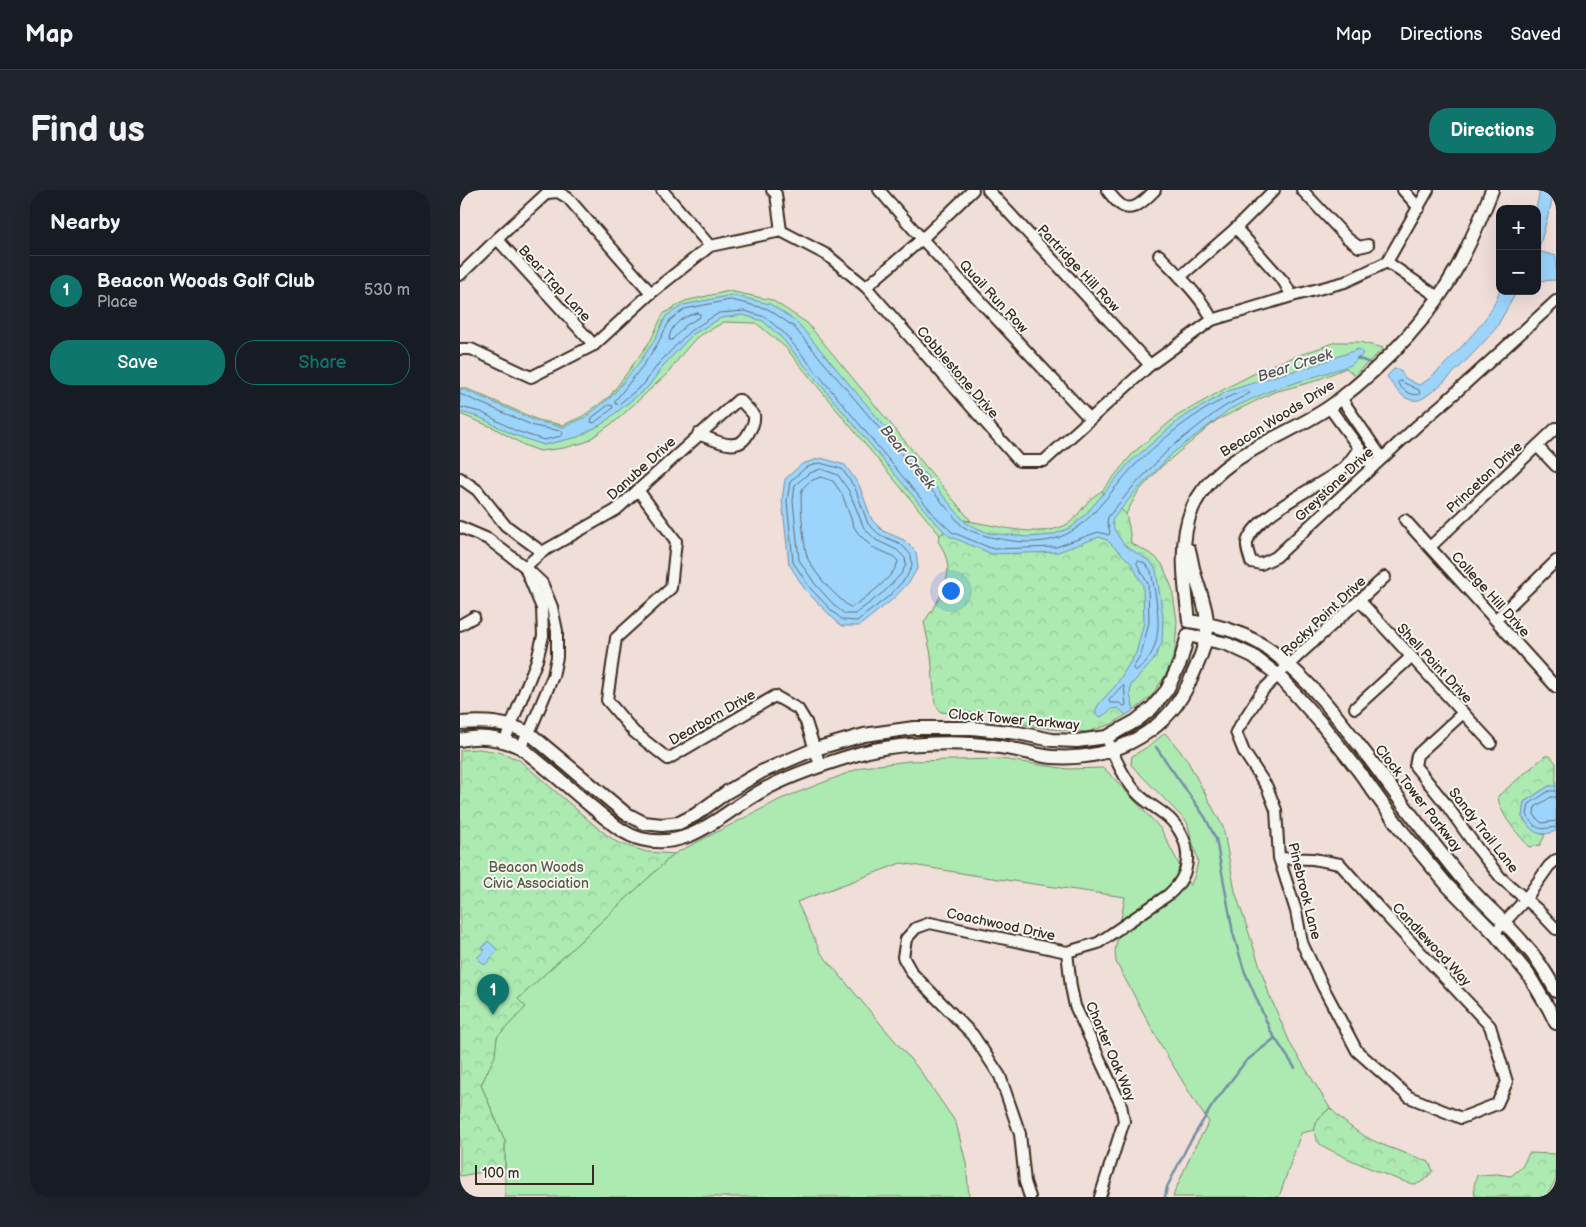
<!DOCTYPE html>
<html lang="en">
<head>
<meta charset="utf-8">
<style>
  :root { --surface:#171b24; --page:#20242c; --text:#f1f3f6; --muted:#9ea1a6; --line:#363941; --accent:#0f766e }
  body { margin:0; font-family:"Balsamiq Sans",sans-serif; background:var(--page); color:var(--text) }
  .controls { position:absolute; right:15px; top:15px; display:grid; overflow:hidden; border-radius:10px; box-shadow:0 5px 20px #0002 }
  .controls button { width:45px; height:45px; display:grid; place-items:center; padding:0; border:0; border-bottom:1px solid var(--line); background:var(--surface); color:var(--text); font:25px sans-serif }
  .scale { position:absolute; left:15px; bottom:12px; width:119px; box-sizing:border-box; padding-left:5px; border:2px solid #3b2a1e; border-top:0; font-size:14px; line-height:18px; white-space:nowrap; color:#3b2a1e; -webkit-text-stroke:4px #f6f6f2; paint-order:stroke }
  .you { position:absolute; left:490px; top:400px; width:18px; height:18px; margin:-12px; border:4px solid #fff; border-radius:50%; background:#1a73e8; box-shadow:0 0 0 8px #1a73e833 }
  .badge { display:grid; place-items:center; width:32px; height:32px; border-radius:50%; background:var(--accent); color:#fff; font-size:16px; font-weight:700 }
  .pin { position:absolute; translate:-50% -41px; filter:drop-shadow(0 1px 2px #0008) }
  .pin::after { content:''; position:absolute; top:26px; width:18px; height:15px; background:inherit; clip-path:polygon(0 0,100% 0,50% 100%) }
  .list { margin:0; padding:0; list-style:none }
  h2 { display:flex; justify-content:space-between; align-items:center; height:65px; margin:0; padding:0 20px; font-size:21px }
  h2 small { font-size:16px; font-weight:400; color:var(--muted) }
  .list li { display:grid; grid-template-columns:32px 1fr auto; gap:15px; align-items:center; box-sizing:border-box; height:70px; padding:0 20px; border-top:1px solid var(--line) }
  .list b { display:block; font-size:19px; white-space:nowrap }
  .list p { margin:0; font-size:16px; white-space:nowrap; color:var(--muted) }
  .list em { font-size:16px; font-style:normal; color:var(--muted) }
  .actions { display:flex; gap:10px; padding:15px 20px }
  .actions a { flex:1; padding:11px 0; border:1px solid var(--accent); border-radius:20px; text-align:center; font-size:18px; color:var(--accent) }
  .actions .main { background:var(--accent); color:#fff }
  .map { position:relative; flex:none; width:1096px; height:1007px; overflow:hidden; border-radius:20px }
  header { display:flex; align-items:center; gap:30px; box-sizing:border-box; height:70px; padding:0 25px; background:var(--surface); border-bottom:1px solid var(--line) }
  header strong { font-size:24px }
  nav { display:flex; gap:28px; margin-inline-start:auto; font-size:18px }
  .intro { display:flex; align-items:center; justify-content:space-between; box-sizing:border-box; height:120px; padding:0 30px }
  h1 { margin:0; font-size:35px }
  .button { padding:12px 22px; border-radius:20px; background:var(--accent); color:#fff; font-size:18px; font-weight:700 }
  main { display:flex; gap:30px; padding:0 30px }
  aside { flex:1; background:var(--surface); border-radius:20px; box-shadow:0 5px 20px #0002 }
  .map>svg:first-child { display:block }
  .grass { fill:#aceab2; stroke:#748a68 }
  .forest { fill:url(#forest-crowns); stroke:#748a68 }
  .water { fill:#9cd4fb; stroke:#7590a3 }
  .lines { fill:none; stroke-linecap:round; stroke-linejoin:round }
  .shore { stroke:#626e76; stroke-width:1 }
  .stream { stroke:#7590a3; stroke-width:2.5 }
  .minor-casing { stroke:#3b2a1e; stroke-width:14 }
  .tertiary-casing { stroke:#3b2a1e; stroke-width:16 }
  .minor { stroke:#f6f6f2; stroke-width:10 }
  .tertiary { stroke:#f6f6f2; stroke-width:12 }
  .labels { text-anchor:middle; stroke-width:4; stroke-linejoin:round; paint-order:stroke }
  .street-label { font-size:14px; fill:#3b2a1e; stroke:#f6f6f2 }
  .park-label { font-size:14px; fill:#575a43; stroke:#f6f6f2 }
  .water-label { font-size:15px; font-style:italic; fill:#535455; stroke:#f6f6f2 }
</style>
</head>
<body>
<header>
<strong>Map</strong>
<nav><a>Map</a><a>Directions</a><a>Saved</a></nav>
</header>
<div class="intro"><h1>Find us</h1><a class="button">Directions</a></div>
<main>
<aside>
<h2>Nearby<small></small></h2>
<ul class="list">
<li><span class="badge">1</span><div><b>Beacon Woods Golf Club</b><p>Place</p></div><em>530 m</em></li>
</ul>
<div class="actions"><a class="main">Save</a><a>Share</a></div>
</aside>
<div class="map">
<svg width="1096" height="1007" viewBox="0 0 1096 1007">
  <defs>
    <pattern id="forest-crowns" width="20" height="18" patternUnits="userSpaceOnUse" patternTransform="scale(1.25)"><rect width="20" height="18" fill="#aceab2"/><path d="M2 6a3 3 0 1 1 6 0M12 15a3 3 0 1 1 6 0" fill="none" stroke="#95c999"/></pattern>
  </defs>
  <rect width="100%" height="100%" fill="#f0ded9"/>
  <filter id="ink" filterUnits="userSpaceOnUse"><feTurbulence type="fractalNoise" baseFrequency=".02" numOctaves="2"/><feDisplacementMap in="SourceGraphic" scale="10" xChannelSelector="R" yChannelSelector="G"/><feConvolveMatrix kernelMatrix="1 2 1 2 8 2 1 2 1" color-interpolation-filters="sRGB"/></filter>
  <g filter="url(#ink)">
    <g class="grass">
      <path d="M269 101 312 110 347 133 511 331 499 330 480 345 325 157 296 133 264 132 236 148 222 164 209 182 157 230 126 252 104 258 80 261 64 255 34 238 0 224V198H5L78 230 103 235 123 226 150 206 191 150 203 124 225 111Z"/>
      <path d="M876 152H899L924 158 894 185 886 178 852 192 814 202 757 230 701 277 678 302 666 324 642 301 674 262 717 226 768 197 809 176Z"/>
      <path d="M705 543 726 568 763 637 775 701 809 804 831 855 870 918 858 929 854 940 841 943 819 1007H713L715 1001 733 960 749 932 737 915 703 859 656 772 655 761 665 707 525 687 441 673 337 712 361 763 462 883 496 933 506 973 509 1007H45V951L21 895 34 866 37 847 65 817 58 809 214 664 321 609 403 577 449 571 541 569 608 579 644 578 701 639 730 696 735 685 738 671 727 632 671 575 672 566 689 556Z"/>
    </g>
    <g class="forest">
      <path d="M642 301 666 324 669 337 671 353 694 366 702 374 712 398 717 431 715 461 707 483 692 505 680 516 652 534 627 542 591 539 549 532 527 521 498 524 481 522 475 514 471 465 464 432C477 413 495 388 485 365 484 360 480 355 478 351L480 345 499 330C532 333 575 350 606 335 618 328 623 315 633 307 635 305 639 303 642 301Z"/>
      <path d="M19 559 39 562 58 569 139 639 158 653 187 662 214 664 58 809 66 817 37 847 35 866 21 895 45 951V978L0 986V560Z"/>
      <path d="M1085 566H1090L1096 573V597L1089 596 1064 612 1062 627C1068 636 1073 642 1085 645L1080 655 1069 657C1057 642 1040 626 1038 606Z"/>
      <path d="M870 918C882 930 894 941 910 949 927 958 950 964 969 972L973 981C968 986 963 994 954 994 944 994 868 961 860 954 856 951 855 945 854 940L858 929Z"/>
      <path d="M1069 963 1096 964V990L1086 1007H1015L1014 996 1017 985 1037 984 1051 986 1062 977Z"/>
    </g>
    <g class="water">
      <path d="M1080 0H1095L1079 58 1081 62 1096 66V90L1077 91V19H1076Z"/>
      <path d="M1040 98V101H1057C1050 113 1043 126 1036 138 1026 151 972 208 958 210 944 213 933 196 927 186L934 179 940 180 945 188 959 195C971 192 1016 142 1025 129 1032 120 1037 109 1040 98Z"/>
      <path d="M272 105 310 114 337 132 506 333 528 343 568 347 592 345 612 337 627 323 669 273 720 229 768 201 822 184 846 178 899 159 903 164 891 175 810 201 770 219 713 263 675 302 652 330 654 339 664 355 691 372 696 380 703 426 702 453 693 471 671 495 670 505 674 520 666 525 658 518 652 519 641 527 636 525V519L639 514 656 495 676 463 684 432 683 395 671 373 647 350 639 347 598 362 532 364 489 346 473 330 320 146 303 131 283 125 261 128 233 144 203 176 188 197 142 234 118 247 84 255 54 245 19 227 0 222V199H3L76 231 103 237 124 228 151 207 181 170 194 151 206 126 223 115Z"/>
      <path d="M361 268 385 275 399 295 412 330 423 341 444 350 456 362 458 377 450 391 433 409 399 436H381L346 401 329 374 322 310 325 289 342 274Z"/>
      <path d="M1089 596H1096V641C1077 648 1073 642 1062 627L1064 612Z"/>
      <path d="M28 751 38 760 25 775 17 768 25 760 22 758Z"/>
    </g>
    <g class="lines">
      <g class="shore">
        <path d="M271 110 308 119 333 136 502 336C518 346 535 348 553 351 605 357 623 337 654 299 661 291 667 283 674 276 705 246 745 213 787 200L790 203 767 215 755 223 709 259 671 299 648 327 647 332 650 342 649 345 638 342 596 357 533 359 492 342 476 327 324 143 305 127 285 121 259 123 230 141 199 173 184 194 159 214H155V211L185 173 198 153 210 130 225 119Z"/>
        <path d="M238 123 240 124V127L226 135 212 150H209C210 134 224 126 238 123Z"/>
        <path d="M940 191 959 200 960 204C953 207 941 200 938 193Z"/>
        <path d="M0 204 74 236 101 241 103 244 101 246 84 250 56 241 21 222 0 217"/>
        <path d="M149 215 153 216 152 219 134 233 131 232 132 228Z"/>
        <path d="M360 273 382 279 395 298 408 334 420 345 441 354 451 365 452 376 446 388 429 406 397 431 383 430 372 421 350 398 333 372 327 311 330 292 345 278Z"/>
        <path d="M361 279 378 285 389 301 404 338 416 350 437 360 445 368 446 375 441 384 425 401 395 424H385L376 417 355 394 339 370 333 311 335 295 348 284Z"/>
        <path d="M361 287 373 291 382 304 394 337 398 343 412 357 433 366 438 371C435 387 405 408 392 417L388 416C373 403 357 387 348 369 344 361 339 308 342 300 345 293 354 289 361 287Z"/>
        <path d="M678 371C684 371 688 377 691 381 697 415 709 459 675 481L673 478 681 465 689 432 688 394 677 374Z"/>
        <path d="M664 496 666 515 664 516 659 513H650L649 510 661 497Z"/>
        <path d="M1096 601H1089L1069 614 1067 625C1077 642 1080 639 1096 637"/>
        <path d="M1096 607H1091L1075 617 1074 624 1077 629 1082 633 1096 631"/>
      </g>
      <g class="stream">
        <path d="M897 168 910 173"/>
        <path d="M696 557 745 627 756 649 773 743 784 780 811 842 835 878"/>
        <path d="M705 1007 707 997 727 957 752 916 785 872 815 848"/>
      </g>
      <g class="minor-casing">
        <g id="minor">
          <path d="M202 0 250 56"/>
          <path d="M312 0 316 4 321 41"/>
          <path d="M419 0 462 49 630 229"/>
          <path d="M528 0 690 175"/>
          <path d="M647 0C651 5 656 12 661 15 673 24 687 8 695 0"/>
          <path d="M842 0 887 48 899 57 908 55"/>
          <path d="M943 0 959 18"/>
          <path d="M776 38 824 92 832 106"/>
          <path d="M37 49 134 155"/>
          <path d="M699 65C715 82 744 109 752 130"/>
          <path d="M927 72 968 0"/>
          <path d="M927 72 978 107"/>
          <path d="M0 85 37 49 87 3 98 2 108 8 191 103"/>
          <path d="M720 87 776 38 814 0"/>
          <path d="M406 97 462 49 513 0"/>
          <path d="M0 159H11L71 187 134 155 191 103 250 56 321 41 367 65 406 97 559 271H584L690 175 752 130 832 106 885 92 927 72"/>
          <path d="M881 208 922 268"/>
          <path d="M869 217 913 277"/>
          <path d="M1077 256 1096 276"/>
          <path d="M899 258C894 265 889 274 882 279 861 295 791 327 787 353 786 359 790 367 791 372L801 374 816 367 958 235 993 205 1096 111"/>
          <path d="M0 288 17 300 45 335 82 362"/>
          <path d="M178 300 216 351 211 398 156 448 147 510 174 542 208 569 315 506 338 519 346 532 360 575"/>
          <path d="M945 330 1096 497"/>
          <path d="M0 337 28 349 65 377 82 393 92 417 97 441V467L93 486 69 543 60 557"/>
          <path d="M970 357 1096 238"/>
          <path d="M65 377 82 362 156 320 278 210H280L294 225C295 232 292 237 288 244 278 264 255 250 238 244"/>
          <path d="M900 411 1031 553"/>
          <path d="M1036 429 1096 371"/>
          <path d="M0 435 14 427"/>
          <path d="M895 518 951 467"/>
          <path d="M1003 523 957 565 955 576 985 613 1017 658 1041 688 1077 719 1096 739"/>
          <path d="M45 550 77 470 83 446 82 418 66 380"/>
          <path d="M819 668 853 669 880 674 919 718 1030 836 1047 892 1037 914 1001 928 949 907 897 861 863 797 842 753 836 721 819 668 816 620 807 597 784 562 776 542 803 500 841 463 925 387"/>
          <path d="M1039 738 1065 710 1089 676 1096 670"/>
          <path d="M570 1007 565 992 560 944 540 886 513 845 452 783 443 767 446 749 456 738 470 733 607 762"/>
          <path d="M640 1007 664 931 661 915 615 816 611 797 607 762 638 753 708 705C733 684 733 653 711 630 701 620 687 614 677 603 664 589 656 571 649 553"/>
        </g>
      </g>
      <g class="tertiary-casing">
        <g id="tertiary">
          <path d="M1032 0C1022 26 1011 51 998 76 969 129 923 176 875 213 829 248 757 262 732 319 718 352 725 396 729 431 763 436 791 444 819 467 855 496 881 532 909 568 939 609 969 649 1001 688 1021 712 1045 731 1064 754 1077 768 1087 784 1096 801"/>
          <path d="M0 533C26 531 45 532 69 543L165 623 184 633 202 635 219 633 235 625 267 602 301 582 355 559 404 545 454 538H512L558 543 592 550 617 551 647 547 676 531 692 518 707 500 720 473 728 445 767 454 793 466 819 486 860 532 898 580 943 642 988 696 1035 744 1068 784 1089 819 1096 833"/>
          <path d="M0 550C20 545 42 549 60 557 85 576 108 597 132 617 147 629 162 644 181 649 233 662 266 618 309 597 338 582 370 572 401 563 431 554 481 552 512 554 527 555 543 557 557 560 569 562 580 566 592 567 646 571 702 547 727 497 735 480 748 454 747 434 747 416 738 398 734 382 732 375 731 367 729 360"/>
        </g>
      </g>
      <use href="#minor" class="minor"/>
      <use href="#tertiary" class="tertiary"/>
    </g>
  </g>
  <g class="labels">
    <g class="street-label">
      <text transform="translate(619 78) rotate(47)" y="5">Partridge Hill Row</text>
      <text transform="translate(95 93) rotate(47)" y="5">Bear Trap Lane</text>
      <text transform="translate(534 106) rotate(47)" y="5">Quail Run Row</text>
      <text transform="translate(498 182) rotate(49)" y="5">Cobblestone Drive</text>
      <text transform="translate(817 228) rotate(-32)" y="5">Beacon Woods Drive</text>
      <text transform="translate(181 278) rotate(-42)" y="5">Danube Drive</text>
      <text transform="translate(1024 287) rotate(-43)" y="5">Princeton Drive</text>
      <text transform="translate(874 294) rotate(-43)" y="5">Greystone Drive</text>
      <text transform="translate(1031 404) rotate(48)" y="5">College Hill Drive</text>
      <text transform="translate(863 426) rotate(-43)" y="5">Rocky Point Drive</text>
      <text transform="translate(975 473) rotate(47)" y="5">Shell Point Drive</text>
      <text transform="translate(252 527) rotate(-30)" y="5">Dearborn Drive</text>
      <text transform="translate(554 529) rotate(5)" y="5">Clock Tower Parkway</text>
      <text transform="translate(959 608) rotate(52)" y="5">Clock Tower Parkway</text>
      <text transform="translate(1024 640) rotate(52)" y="5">Sandy Trail Lane</text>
      <text transform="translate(845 701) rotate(76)" y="5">Pinebrook Lane</text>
      <text transform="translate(541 734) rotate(12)" y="5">Coachwood Drive</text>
      <text transform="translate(972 754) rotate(47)" y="5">Candlewood Way</text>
      <text transform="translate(651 861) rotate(67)" y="5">Charter Oak Way</text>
    </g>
    <g class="park-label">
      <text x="76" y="682">Beacon Woods<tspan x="76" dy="16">Civic Association</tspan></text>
    </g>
    <g class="water-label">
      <text transform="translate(835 175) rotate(-18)" y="5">Bear Creek</text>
      <text transform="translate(448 267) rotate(51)" y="5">Bear Creek</text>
    </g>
  </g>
</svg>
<div class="controls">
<button>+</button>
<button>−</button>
</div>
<div class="scale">100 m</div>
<div class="you"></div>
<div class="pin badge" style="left:33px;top:825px">1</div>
</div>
</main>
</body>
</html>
